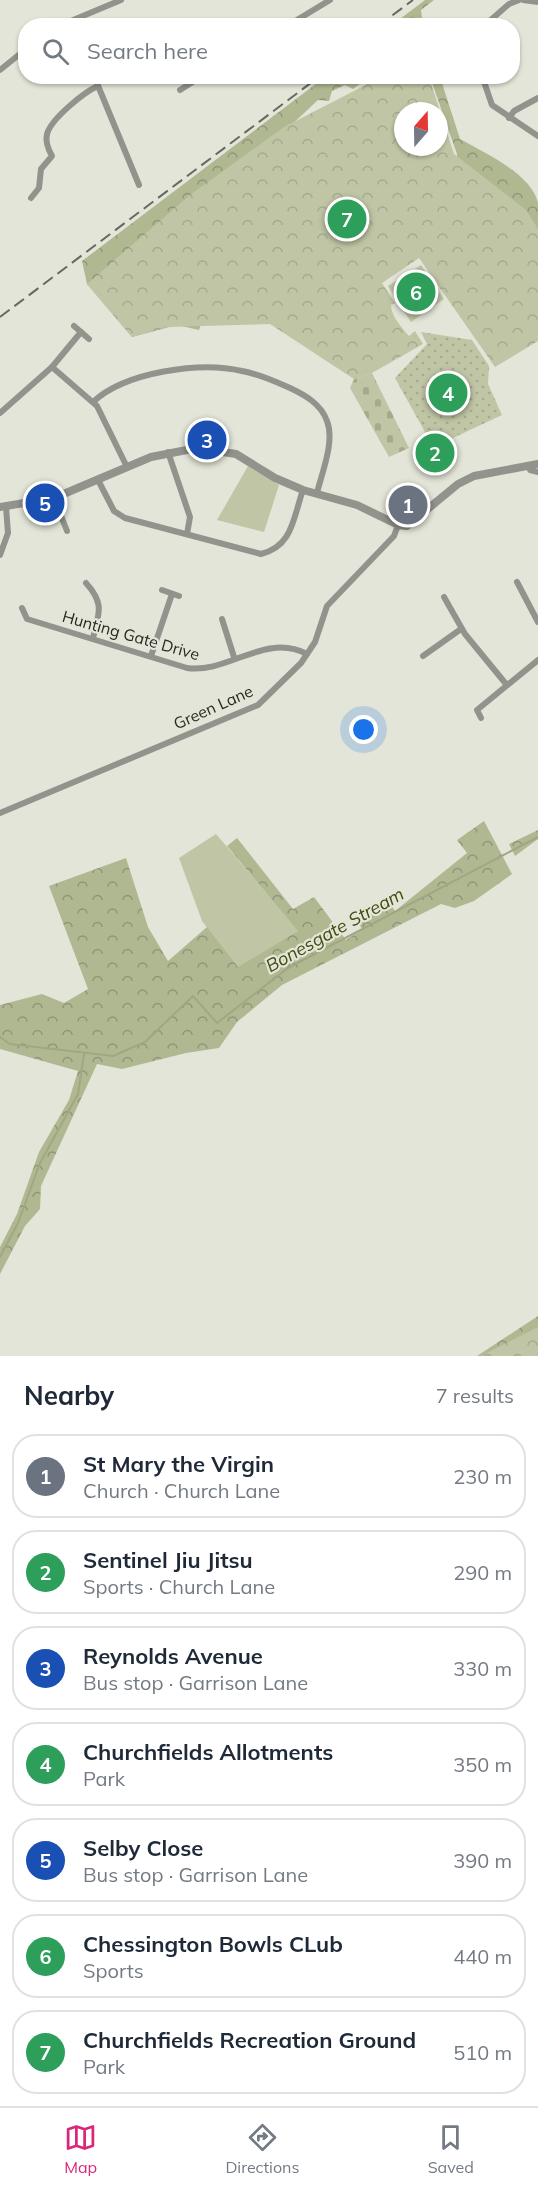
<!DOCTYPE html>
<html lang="en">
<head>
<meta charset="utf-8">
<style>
  :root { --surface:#fff; --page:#f6f6f7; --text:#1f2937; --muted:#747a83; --line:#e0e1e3; --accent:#db2777 }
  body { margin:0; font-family:Mulish,sans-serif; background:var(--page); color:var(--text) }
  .compass { position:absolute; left:394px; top:102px; width:54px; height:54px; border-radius:50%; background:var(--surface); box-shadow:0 2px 4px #0004; rotate:20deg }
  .you { position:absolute; left:364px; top:730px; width:21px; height:21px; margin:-15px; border:4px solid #fff; border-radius:50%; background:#1a73e8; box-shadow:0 0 0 9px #1a73e833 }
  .badge { display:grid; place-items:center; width:39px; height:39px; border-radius:50%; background:var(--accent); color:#fff; font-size:20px; font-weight:700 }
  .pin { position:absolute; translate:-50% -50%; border:3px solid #fff; box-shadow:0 2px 6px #0006 }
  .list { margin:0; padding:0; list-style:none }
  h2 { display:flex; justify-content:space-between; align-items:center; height:78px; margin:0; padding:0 24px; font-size:26px }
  h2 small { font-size:20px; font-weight:400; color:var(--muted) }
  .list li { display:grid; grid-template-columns:39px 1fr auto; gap:18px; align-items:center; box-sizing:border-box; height:84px; margin:0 12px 12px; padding:0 12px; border:2px solid var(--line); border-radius:24px }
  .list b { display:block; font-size:22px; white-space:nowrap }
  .list p { margin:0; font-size:20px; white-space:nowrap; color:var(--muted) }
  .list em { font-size:20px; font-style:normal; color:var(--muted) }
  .icon { flex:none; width:33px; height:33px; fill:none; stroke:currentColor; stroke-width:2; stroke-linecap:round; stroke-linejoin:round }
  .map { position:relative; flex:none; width:538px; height:1356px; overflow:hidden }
  .search { position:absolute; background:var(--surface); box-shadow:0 2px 4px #0004; left:18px; right:18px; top:18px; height:66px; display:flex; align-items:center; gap:15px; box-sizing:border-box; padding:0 21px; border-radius:24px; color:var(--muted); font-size:22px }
  .sheet { height:750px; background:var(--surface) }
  nav { display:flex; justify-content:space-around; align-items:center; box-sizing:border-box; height:84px; border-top:2px solid var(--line); background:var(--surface); font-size:16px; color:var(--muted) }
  nav a { display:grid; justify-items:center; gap:3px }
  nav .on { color:var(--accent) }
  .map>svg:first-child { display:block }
  .grass { fill:#c0c6a5 }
  .forest { fill:url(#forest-crowns) }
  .cemetery { fill:url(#cemetery-stones) }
  .park { fill:url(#park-crowns); fill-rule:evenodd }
  .garden { fill:url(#garden-dots) }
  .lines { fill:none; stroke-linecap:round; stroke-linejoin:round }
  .stream { stroke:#a0a782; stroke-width:2 }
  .minor { stroke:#92938d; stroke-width:6 }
  .tertiary { stroke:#92938d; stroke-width:8 }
  .rail { stroke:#676860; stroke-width:2; stroke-dasharray:12 6; stroke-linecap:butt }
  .labels { text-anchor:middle; stroke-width:4.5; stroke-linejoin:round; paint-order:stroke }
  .street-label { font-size:16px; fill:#282923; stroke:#e2e5d7 }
  .water-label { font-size:18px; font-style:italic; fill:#434b0d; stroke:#e2e5d7 }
</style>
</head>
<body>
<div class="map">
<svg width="538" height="1356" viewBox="0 0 538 1356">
  <defs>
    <pattern id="forest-crowns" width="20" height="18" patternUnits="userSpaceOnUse" patternTransform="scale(1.5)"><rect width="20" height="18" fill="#b0b892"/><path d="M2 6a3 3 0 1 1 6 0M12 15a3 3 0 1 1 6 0" fill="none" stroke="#8f9677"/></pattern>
    <pattern id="cemetery-stones" width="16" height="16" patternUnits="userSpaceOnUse" patternTransform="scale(1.5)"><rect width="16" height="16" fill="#c0c6a5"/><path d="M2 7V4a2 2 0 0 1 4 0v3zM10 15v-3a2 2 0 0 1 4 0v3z" fill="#a5aa8e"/></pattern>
    <pattern id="park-crowns" width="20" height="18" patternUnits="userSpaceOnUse" patternTransform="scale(1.5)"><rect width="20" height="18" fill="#c0c6a5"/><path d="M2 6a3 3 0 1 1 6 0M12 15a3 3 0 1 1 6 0" fill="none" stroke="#a5aa8e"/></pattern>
    <pattern id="garden-dots" width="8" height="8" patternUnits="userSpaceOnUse" patternTransform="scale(1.5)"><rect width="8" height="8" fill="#c0c6a5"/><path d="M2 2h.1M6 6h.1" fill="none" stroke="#a5aa8e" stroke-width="1.8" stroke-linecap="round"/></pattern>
  </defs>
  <rect width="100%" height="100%" fill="#e2e5d7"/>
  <g class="grass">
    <path d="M421 265 444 299 411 322 388 286Z"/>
    <path d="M248 466 279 485 264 532 217 520Z"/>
    <path d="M216 834 299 931 238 968 202 921 179 858Z"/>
  </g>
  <g class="forest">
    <path d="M425 0H434L421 10 423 25H392Z"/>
    <path d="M325 77H363L365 80 353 89 345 85 332 91 329 101 318 100 256 158 199 330 177 325 132 337 87 284 82 261Z"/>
    <path d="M430 77H440L460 139C483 152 532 174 538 203 538 221 538 245 538 264L454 181 457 154Z"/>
    <path d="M484 821 512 874 474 901 455 908 441 904 282 985 237 1022 219 1048 186 1053 122 1069 97 1064 41 1186 40 1209 25 1226 0 1274V1247L17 1214 39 1152 69 1100 78 1071 0 1049V1005L42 994 64 1003 88 989 49 886 126 858 148 927 168 961 207 927 238 967 298 931 227 846 237 838 293 909 314 897 346 940 362 929 359 924 388 901 395 911 467 853 457 840Z"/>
    <path d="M538 830V839L515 856 509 844Z"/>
    <path d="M538 1316V1356H477Z"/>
  </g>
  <path class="cemetery" d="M372 373 409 448 389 457 350 388 354 379Z"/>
  <g class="park">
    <path d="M381 77H429L454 154 526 210 538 229V341L495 367 419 258 382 283 395 303 391 305C391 316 402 328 409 336L415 331 423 344 372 373 354 379 270 324 166 327 132 337 87 284 190 195 284 127ZM403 111H439V147H403Z"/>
    <path d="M538 1327V1356H481Z"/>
  </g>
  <path class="garden" d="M421 332 472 340 489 366 488 384 502 415 455 437 435 450 395 378 427 344Z"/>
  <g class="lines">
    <g class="stream">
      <path d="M0 1037 10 1044 113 1056 145 1042 193 996 217 1023 288 968 538 837"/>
      <path d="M0 1257 18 1223 40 1163 78 1094 84 1054"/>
    </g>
    <g class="minor">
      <path d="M523 0 538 2"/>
      <path d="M59 26 121 0"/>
      <path d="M287 26 330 0"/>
      <path d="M484 26 509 4 519 0"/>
      <path d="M0 70 26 49"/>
      <path d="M94 76 139 185"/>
      <path d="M482 76 492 105 538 136"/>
      <path d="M180 90 202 76"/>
      <path d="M509 118 514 111 538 98"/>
      <path d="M31 198 39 188 41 169 52 156C48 149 45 142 47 134 51 119 84 92 98 86"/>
      <path d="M74 326 89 339"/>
      <path d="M52 367 97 406 127 467"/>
      <path d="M93 402C125 372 200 361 242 371 259 374 274 381 290 388 305 395 321 404 327 421 335 442 322 472 317 493"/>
      <path d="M0 413 52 367 81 332"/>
      <path d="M168 452 190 517 187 534"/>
      <path d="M529 465 530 470 538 472"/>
      <path d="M98 480 114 511 125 518 261 554C293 546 293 518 303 490"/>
      <path d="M54 498 67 531"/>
      <path d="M0 555 8 533 6 507"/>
      <path d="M517 582 538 622"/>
      <path d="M86 583C105 604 99 613 93 638"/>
      <path d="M162 590 179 596"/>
      <path d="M444 597 465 634 506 684"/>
      <path d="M22 608 27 619 187 668C228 674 265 632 307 654"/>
      <path d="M222 619 234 657"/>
      <path d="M151 656 172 594"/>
      <path d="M423 656 461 629"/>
      <path d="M481 718 477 710 538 660"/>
      <path d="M0 813 258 705 301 663 315 642 327 606 394 536 398 525"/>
    </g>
    <path class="tertiary" d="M0 507 54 498 151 457 197 448 236 454 275 478 303 490 357 505 398 525 407 526 458 484 474 476 538 464"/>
    <g class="rail">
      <path d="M378 26 413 0"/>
      <path d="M0 317 320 76"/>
    </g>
  </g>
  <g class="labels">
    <g class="street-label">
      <text transform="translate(131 635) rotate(16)" y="6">Hunting Gate Drive</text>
      <text transform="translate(213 707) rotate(-24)" y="6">Green Lane</text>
    </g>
    <g class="water-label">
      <text transform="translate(335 930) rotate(-29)" y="6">Bonesgate Stream</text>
    </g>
  </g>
</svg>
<svg class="compass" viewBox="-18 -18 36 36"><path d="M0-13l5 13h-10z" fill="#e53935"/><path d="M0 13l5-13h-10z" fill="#747a83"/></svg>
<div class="you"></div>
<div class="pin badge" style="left:408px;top:505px;background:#6b7280">1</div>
<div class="pin badge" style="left:435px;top:453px;background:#2e9e5b">2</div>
<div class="pin badge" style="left:207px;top:440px;background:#1a4fb4">3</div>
<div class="pin badge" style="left:448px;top:393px;background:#2e9e5b">4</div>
<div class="pin badge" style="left:45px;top:503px;background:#1a4fb4">5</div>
<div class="pin badge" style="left:416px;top:292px;background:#2e9e5b">6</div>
<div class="pin badge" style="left:347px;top:219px;background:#2e9e5b">7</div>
<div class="search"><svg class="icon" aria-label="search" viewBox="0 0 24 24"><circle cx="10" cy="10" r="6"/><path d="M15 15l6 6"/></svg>Search here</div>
</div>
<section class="sheet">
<h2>Nearby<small>7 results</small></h2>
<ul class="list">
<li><span class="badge" style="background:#6b7280">1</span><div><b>St Mary the Virgin</b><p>Church · Church Lane</p></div><em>230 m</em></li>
<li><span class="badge" style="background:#2e9e5b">2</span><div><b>Sentinel Jiu Jitsu</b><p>Sports · Church Lane</p></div><em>290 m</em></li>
<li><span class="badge" style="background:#1a4fb4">3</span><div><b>Reynolds Avenue</b><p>Bus stop · Garrison Lane</p></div><em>330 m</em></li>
<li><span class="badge" style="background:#2e9e5b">4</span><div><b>Churchfields Allotments</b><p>Park</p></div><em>350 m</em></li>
<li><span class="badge" style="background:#1a4fb4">5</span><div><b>Selby Close</b><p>Bus stop · Garrison Lane</p></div><em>390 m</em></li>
<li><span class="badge" style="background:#2e9e5b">6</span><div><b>Chessington Bowls CLub</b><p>Sports</p></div><em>440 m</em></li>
<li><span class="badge" style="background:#2e9e5b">7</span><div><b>Churchfields Recreation Ground</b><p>Park</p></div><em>510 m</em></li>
</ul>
</section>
<nav>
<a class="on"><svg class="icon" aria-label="map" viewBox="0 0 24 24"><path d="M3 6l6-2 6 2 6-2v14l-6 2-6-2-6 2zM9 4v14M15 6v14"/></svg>Map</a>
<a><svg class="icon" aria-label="directions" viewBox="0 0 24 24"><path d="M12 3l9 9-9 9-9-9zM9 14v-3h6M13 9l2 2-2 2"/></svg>Directions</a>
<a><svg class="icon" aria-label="saved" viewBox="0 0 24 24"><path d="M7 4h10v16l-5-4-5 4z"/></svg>Saved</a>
</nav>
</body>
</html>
